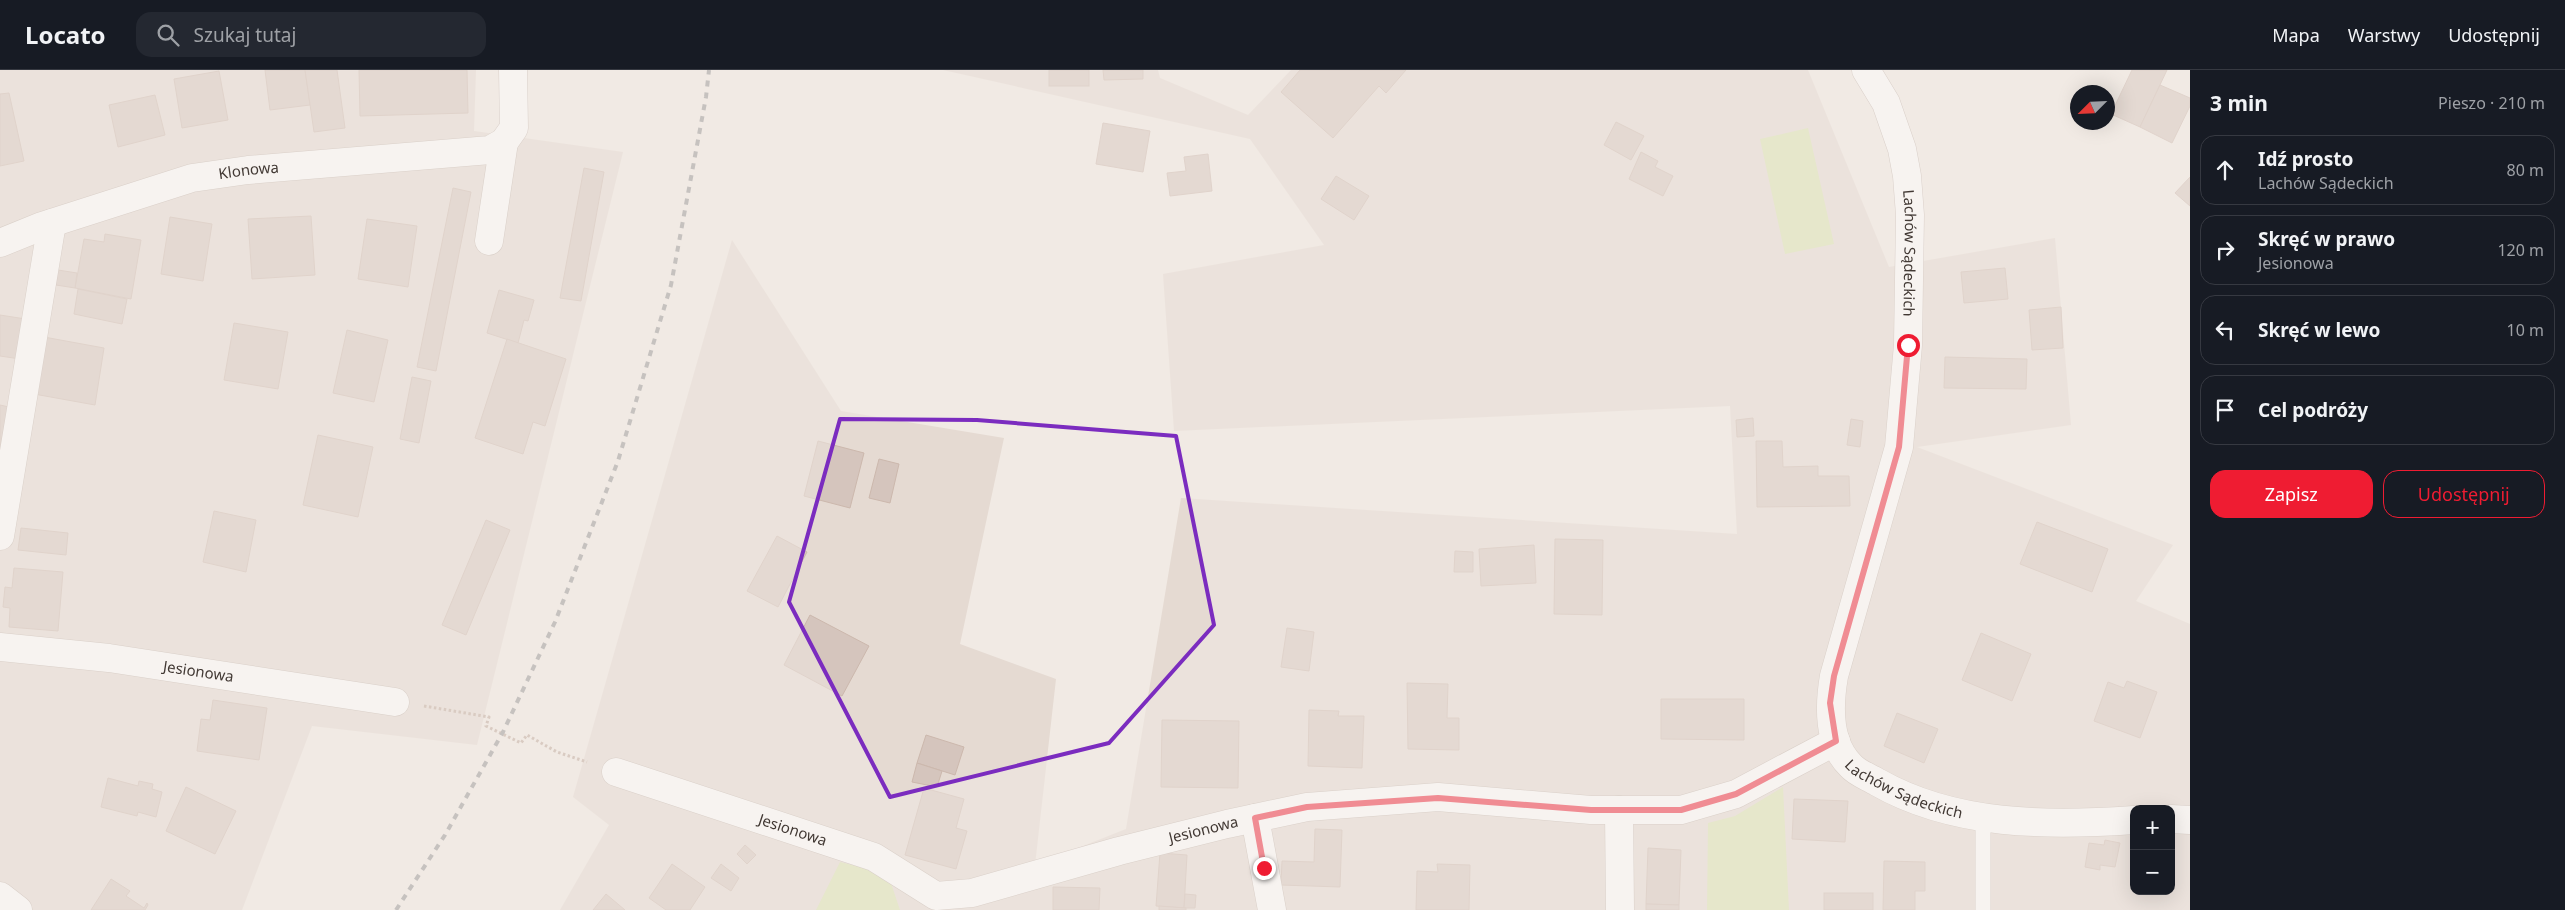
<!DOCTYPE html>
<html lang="pl">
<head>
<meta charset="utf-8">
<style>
  :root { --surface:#171b24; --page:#242831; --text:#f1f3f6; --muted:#9ea1a6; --line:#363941; --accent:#ef1c32 }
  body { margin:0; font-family:"Noto Sans",sans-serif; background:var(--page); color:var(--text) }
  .controls { position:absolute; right:15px; bottom:15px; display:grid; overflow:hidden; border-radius:10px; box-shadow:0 5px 20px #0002 }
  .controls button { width:45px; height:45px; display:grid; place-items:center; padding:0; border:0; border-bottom:1px solid var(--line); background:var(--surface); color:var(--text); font:25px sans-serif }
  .compass { position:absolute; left:2070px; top:15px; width:45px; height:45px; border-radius:50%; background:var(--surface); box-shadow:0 5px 20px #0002; rotate:246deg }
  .stop { position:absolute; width:15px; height:15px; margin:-11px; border:4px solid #ef1c32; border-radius:50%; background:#fff }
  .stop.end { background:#ef1c32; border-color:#fff; box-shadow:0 1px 5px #0008 }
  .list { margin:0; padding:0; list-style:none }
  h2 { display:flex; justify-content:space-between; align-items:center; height:65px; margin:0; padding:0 20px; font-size:21px }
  h2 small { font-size:16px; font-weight:400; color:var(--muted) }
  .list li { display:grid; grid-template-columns:32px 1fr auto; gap:15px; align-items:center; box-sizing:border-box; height:70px; margin:0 10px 10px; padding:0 10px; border:1px solid var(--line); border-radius:15px }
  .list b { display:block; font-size:19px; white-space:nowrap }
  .list p { margin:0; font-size:16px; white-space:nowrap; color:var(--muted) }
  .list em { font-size:16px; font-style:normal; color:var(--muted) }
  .actions { display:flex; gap:10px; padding:15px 20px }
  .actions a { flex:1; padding:11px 0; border:1px solid var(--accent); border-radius:15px; text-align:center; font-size:18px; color:var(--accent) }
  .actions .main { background:var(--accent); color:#fff }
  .icon { flex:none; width:28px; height:28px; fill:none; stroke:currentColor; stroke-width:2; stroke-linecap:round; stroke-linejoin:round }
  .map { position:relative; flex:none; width:2190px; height:840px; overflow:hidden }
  header { display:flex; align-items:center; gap:30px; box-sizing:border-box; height:70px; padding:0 25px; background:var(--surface); border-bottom:1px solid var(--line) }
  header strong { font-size:24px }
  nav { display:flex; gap:28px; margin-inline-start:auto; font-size:18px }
  .search { width:350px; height:45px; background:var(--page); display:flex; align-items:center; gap:12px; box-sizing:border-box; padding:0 18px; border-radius:15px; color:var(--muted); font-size:19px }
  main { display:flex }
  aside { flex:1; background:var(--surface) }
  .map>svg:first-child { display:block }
  .residential { fill:#e5dad2; fill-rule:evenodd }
  .green { fill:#d9e4ae }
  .building { fill:#d5c5bd; stroke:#ccb8ad }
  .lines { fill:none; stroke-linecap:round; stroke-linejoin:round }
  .lane-casing { stroke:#bfb2aa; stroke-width:16 }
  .street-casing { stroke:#bfb2aa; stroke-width:29 }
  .path { stroke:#bda799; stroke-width:3; stroke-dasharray:2.5 2.5; stroke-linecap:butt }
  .lane { stroke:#fff; stroke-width:15 }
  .street { stroke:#fff; stroke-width:28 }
  .rail { stroke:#939393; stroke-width:4; stroke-dasharray:6 6; stroke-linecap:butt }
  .route { stroke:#ef1c32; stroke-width:6 }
  .marked { fill:none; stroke:#7b2cbf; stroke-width:4; stroke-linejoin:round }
  .labels { text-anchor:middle; stroke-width:4; stroke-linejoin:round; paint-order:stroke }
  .street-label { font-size:15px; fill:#423934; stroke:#fff }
</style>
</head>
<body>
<header>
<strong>Locato</strong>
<div class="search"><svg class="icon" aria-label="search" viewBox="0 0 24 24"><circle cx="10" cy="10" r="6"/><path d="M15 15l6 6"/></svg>Szukaj tutaj</div>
<nav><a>Mapa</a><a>Warstwy</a><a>Udostępnij</a></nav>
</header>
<main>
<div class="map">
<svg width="2190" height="840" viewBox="0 0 2190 840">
  <rect width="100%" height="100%" fill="#f1eae4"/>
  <g class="residential">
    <path d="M0 0H476L474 61 623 82 477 675 312 656 242 840H0Z"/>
    <path d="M943 0H1158L1160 8 1248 45 1291 0H1808L1889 197 2055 168 2071 355 1917 377 2173 475 2136 531 2190 554V840H560L609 755 573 727 732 170 841 341 1004 368 960 574 1056 609 1035 795 1126 759 1181 428 1737 464 1730 336 1174 361 1163 204 1324 175 1250 69ZM2134 739H2171V821H2134Z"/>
  </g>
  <g class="green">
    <path d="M1808 58 1834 174 1785 184 1760 69Z"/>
    <path d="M1783 717 1789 840H1707L1708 753 1735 746Z"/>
    <path d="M840 792 870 799 891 813 900 840H816Z"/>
  </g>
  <g class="building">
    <path d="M265 0H305L310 35 270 40Z"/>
    <path d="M305 0H337L345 58 314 62Z"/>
    <path d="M359 0H467L468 43 360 46Z"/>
    <rect x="1049" y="0" width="40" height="16"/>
    <path d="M1103 0H1143V9L1104 10Z"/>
    <path d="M1300 0H1406L1386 23 1379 16 1333 68 1281 22Z"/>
    <path d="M2132 0H2167L2140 57 2111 44Z"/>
    <path d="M219 1 228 50 182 58 174 9Z"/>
    <path d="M2160 15 2190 28V36L2172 73 2140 57Z"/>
    <path d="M9 23 24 91 0 96V24Z"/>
    <path d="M155 25 165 65 118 77 109 35Z"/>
    <path d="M1616 52 1644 66 1631 90 1604 75Z"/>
    <path d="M1103 53 1150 61 1143 102 1096 94Z"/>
    <path d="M1641 82 1658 91 1655 97 1673 106 1663 126 1629 109Z"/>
    <path d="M1208 84 1212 121 1170 126 1167 103 1186 101 1184 87Z"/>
    <path d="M584 98 604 102 581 231 560 228Z"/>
    <path d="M1336 106 1369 126 1354 150 1321 129Z"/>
    <path d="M2190 107V136L2175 123Z"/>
    <path d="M453 118 471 122 436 301 417 297Z"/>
    <path d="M311 146 315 205 252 209 248 149Z"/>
    <path d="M170 147 212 154 203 211 161 204Z"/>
    <path d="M367 149 417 156 408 217 358 209Z"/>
    <path d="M105 164 141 170 131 229 75 218 84 169 104 172Z"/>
    <path d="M2005 198 2008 229 1964 233 1961 202Z"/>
    <path d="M58 200 77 203 75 218 56 215Z"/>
    <path d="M78 219 127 229 122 254 74 244Z"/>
    <path d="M499 220 534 230 528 251 524 250 518 273 487 263Z"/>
    <path d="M2061 237 2063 278 2032 280 2029 240Z"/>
    <path d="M0 245 32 250 27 290 0 286Z"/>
    <path d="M234 253 288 262 278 319 224 310Z"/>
    <path d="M347 260 388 270 374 332 333 323Z"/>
    <path d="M44 267 104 278 95 335 34 324Z"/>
    <path d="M507 269 566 289 545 356 533 352 523 384 475 368Z"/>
    <path d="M1945 287 2027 289 2026 319 1944 318Z"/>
    <path d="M412 307 431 311 419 373 400 369Z"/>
    <path d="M0 335 9 337 3 380 0 379Z"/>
    <path d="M1753 348 1754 366 1737 367 1736 350Z"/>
    <path d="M1851 349 1863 351 1860 377 1847 375Z"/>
    <path d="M318 365 373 377 358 447 303 435Z"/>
    <path d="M818 371 864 383 850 438 804 426Z"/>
    <path d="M1756 371H1782L1783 397 1818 396V406H1849L1850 436 1757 437Z"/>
    <path d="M879 389 899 394 890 433 869 428Z"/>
    <path d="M214 441 256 450 246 502 203 492Z"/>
    <path d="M486 450 510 460 466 565 442 555Z"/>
    <path d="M2037 452 2108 479 2092 522 2020 494Z"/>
    <path d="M21 458 68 463 66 485 18 480Z"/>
    <path d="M777 466 807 482 778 537 747 521Z"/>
    <path d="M1555 469 1603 470 1602 545 1554 544Z"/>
    <path d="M1534 475 1536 513 1481 516 1479 479Z"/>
    <path d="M1455 481 1473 482V502H1454Z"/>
    <path d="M14 498 63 502 58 561 9 557 10 538 3 537 5 517 12 518Z"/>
    <path d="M810 545 869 576 842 626 784 595Z"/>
    <path d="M1287 558 1314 562 1309 601 1281 597Z"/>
    <path d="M1981 563 2031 584 2012 631 1962 610Z"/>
    <path d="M2127 611 2157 622 2140 668 2094 651 2108 612 2124 618Z"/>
    <path d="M1407 613 1448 614 1447 648H1459V680L1408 679Z"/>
    <path d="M1661 629H1744V670L1661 669Z"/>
    <path d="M213 630 267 638 259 690 197 681 201 649 210 650Z"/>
    <path d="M1309 640 1339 641 1338 646H1364L1362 698 1308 696Z"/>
    <path d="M1897 643 1938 659 1924 693 1884 676Z"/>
    <path d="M1162 650 1239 651 1238 718 1161 717Z"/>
    <path d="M926 665 964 677 955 705 917 693Z"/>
    <path d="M917 693 942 701 937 717 912 712Z"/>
    <path d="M108 708 138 716 139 711 153 714 152 719 162 722 156 747 138 742 137 746 101 737Z"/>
    <path d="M186 717 236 741 215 784 166 761Z"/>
    <path d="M924 718 964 729 956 758 967 761 956 799 905 785Z"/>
    <path d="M1794 729 1848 731 1845 772 1792 769Z"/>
    <path d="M1315 759 1342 760 1340 817 1281 815 1282 791 1314 792Z"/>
    <path d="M2105 770 2120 773 2115 797 2100 795V800L2085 797 2089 773 2104 775Z"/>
    <path d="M745 775 756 785 747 794 737 784Z"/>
    <path d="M1648 778 1681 780 1679 835 1646 834Z"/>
    <path d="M1160 783 1187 785 1184 838 1156 836Z"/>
    <path d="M1884 791 1925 792V821H1915V840H1883Z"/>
    <path d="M672 794 705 817 690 840H666L649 828Z"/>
    <path d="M721 794 739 808 731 821 711 808Z"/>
    <path d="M1437 794 1470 795 1469 840H1416L1417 801 1438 802Z"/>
    <path d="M111 809 130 821 126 826 144 838 147 833 148 835 145 840H91Z"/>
    <path d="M1053 817 1100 818 1099 840H1053Z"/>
    <rect x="1824" y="823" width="49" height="17"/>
    <path d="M606 824 625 840H593Z"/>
    <path d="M1185 824 1196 825 1195 838H1184Z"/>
    <path d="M1646 834 1679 835V840H1646Z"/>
    <path d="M1159 836 1186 838V840H1159Z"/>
  </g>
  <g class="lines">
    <g class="lane-casing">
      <path id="lane" d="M1983 746V840"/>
    </g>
    <g class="street-casing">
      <g id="street">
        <path id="s1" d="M1866 0 1886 33 1902 79 1907 106 1910 145 1908 275 1899 377 1834 606C1829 635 1827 673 1851 696 1857 703 1869 707 1877 712 1954 756 2048 756 2134 750"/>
        <path d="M489 171 504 72"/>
        <path id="s2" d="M0 173 42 156 192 108 248 100 490 80 504 72 514 58 513 0"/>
        <path d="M0 466 52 153"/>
        <path id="s3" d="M0 577 109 588 395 632"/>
        <path id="s4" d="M616 702 874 787 936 826 972 823 1119 781 1227 754 1307 737 1438 727 1591 740H1681L1736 724 1836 671"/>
        <path d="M1619 740 1620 840"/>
        <path d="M1255 748 1272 840"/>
        <path d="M2171 749 2190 750"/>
        <path d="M0 826 18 840"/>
      </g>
    </g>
    <path class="path" d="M424 636 489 647 486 656 521 673 527 665 557 682 587 692"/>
    <use href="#lane" class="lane"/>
    <use href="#street" class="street"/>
    <path class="rail" d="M396 840 445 765 503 662 555 552 618 391 671 215 706 27 709 0"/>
  </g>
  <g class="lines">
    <path class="route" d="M1264 798 1255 748 1307 737 1438 728 1591 740H1681L1736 724 1836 671 1830 633 1834 606 1899 377 1908 275"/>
  </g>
  <path d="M0 0H2190V840H0ZM840 349 977 350 1176 366 1214 555 1109 673 890 727 789 532Z" fill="#f1eae4" fill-opacity=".55" fill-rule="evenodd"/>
  <path class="marked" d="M840 349 977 350 1176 366 1214 555 1109 673 890 727 789 532Z"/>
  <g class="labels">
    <g class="street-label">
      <text dy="5" stroke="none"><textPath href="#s2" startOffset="260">Klonowa</textPath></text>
      <text dy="5" stroke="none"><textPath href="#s1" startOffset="192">Lachów Sądeckich</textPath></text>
      <text dy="5" stroke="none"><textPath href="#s3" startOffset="200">Jesionowa</textPath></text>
      <text dy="5" stroke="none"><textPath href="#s1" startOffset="778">Lachów Sądeckich</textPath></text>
      <text dy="5" stroke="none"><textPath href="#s4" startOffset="621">Jesionowa</textPath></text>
      <text dy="5" stroke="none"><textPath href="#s4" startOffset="186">Jesionowa</textPath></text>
    </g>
  </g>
</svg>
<div class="controls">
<button>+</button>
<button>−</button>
</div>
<svg class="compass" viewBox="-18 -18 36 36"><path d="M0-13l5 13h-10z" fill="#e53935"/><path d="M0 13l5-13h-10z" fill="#9ea1a6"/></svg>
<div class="stop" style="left:1908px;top:275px"></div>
<div class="stop end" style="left:1264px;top:798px"></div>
</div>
<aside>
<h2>3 min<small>Pieszo · 210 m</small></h2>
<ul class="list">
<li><svg class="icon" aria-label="ahead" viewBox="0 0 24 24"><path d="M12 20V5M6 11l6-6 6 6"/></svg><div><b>Idź prosto</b><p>Lachów Sądeckich</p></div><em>80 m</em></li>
<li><svg class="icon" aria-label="right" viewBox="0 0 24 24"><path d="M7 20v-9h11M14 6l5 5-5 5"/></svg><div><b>Skręć w prawo</b><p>Jesionowa</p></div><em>120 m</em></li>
<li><svg class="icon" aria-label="left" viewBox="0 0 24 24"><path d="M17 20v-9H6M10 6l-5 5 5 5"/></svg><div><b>Skręć w lewo</b></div><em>10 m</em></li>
<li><svg class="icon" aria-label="arrive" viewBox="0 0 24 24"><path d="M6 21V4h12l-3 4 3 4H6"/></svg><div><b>Cel podróży</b></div></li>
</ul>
<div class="actions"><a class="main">Zapisz</a><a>Udostępnij</a></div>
</aside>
</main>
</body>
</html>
